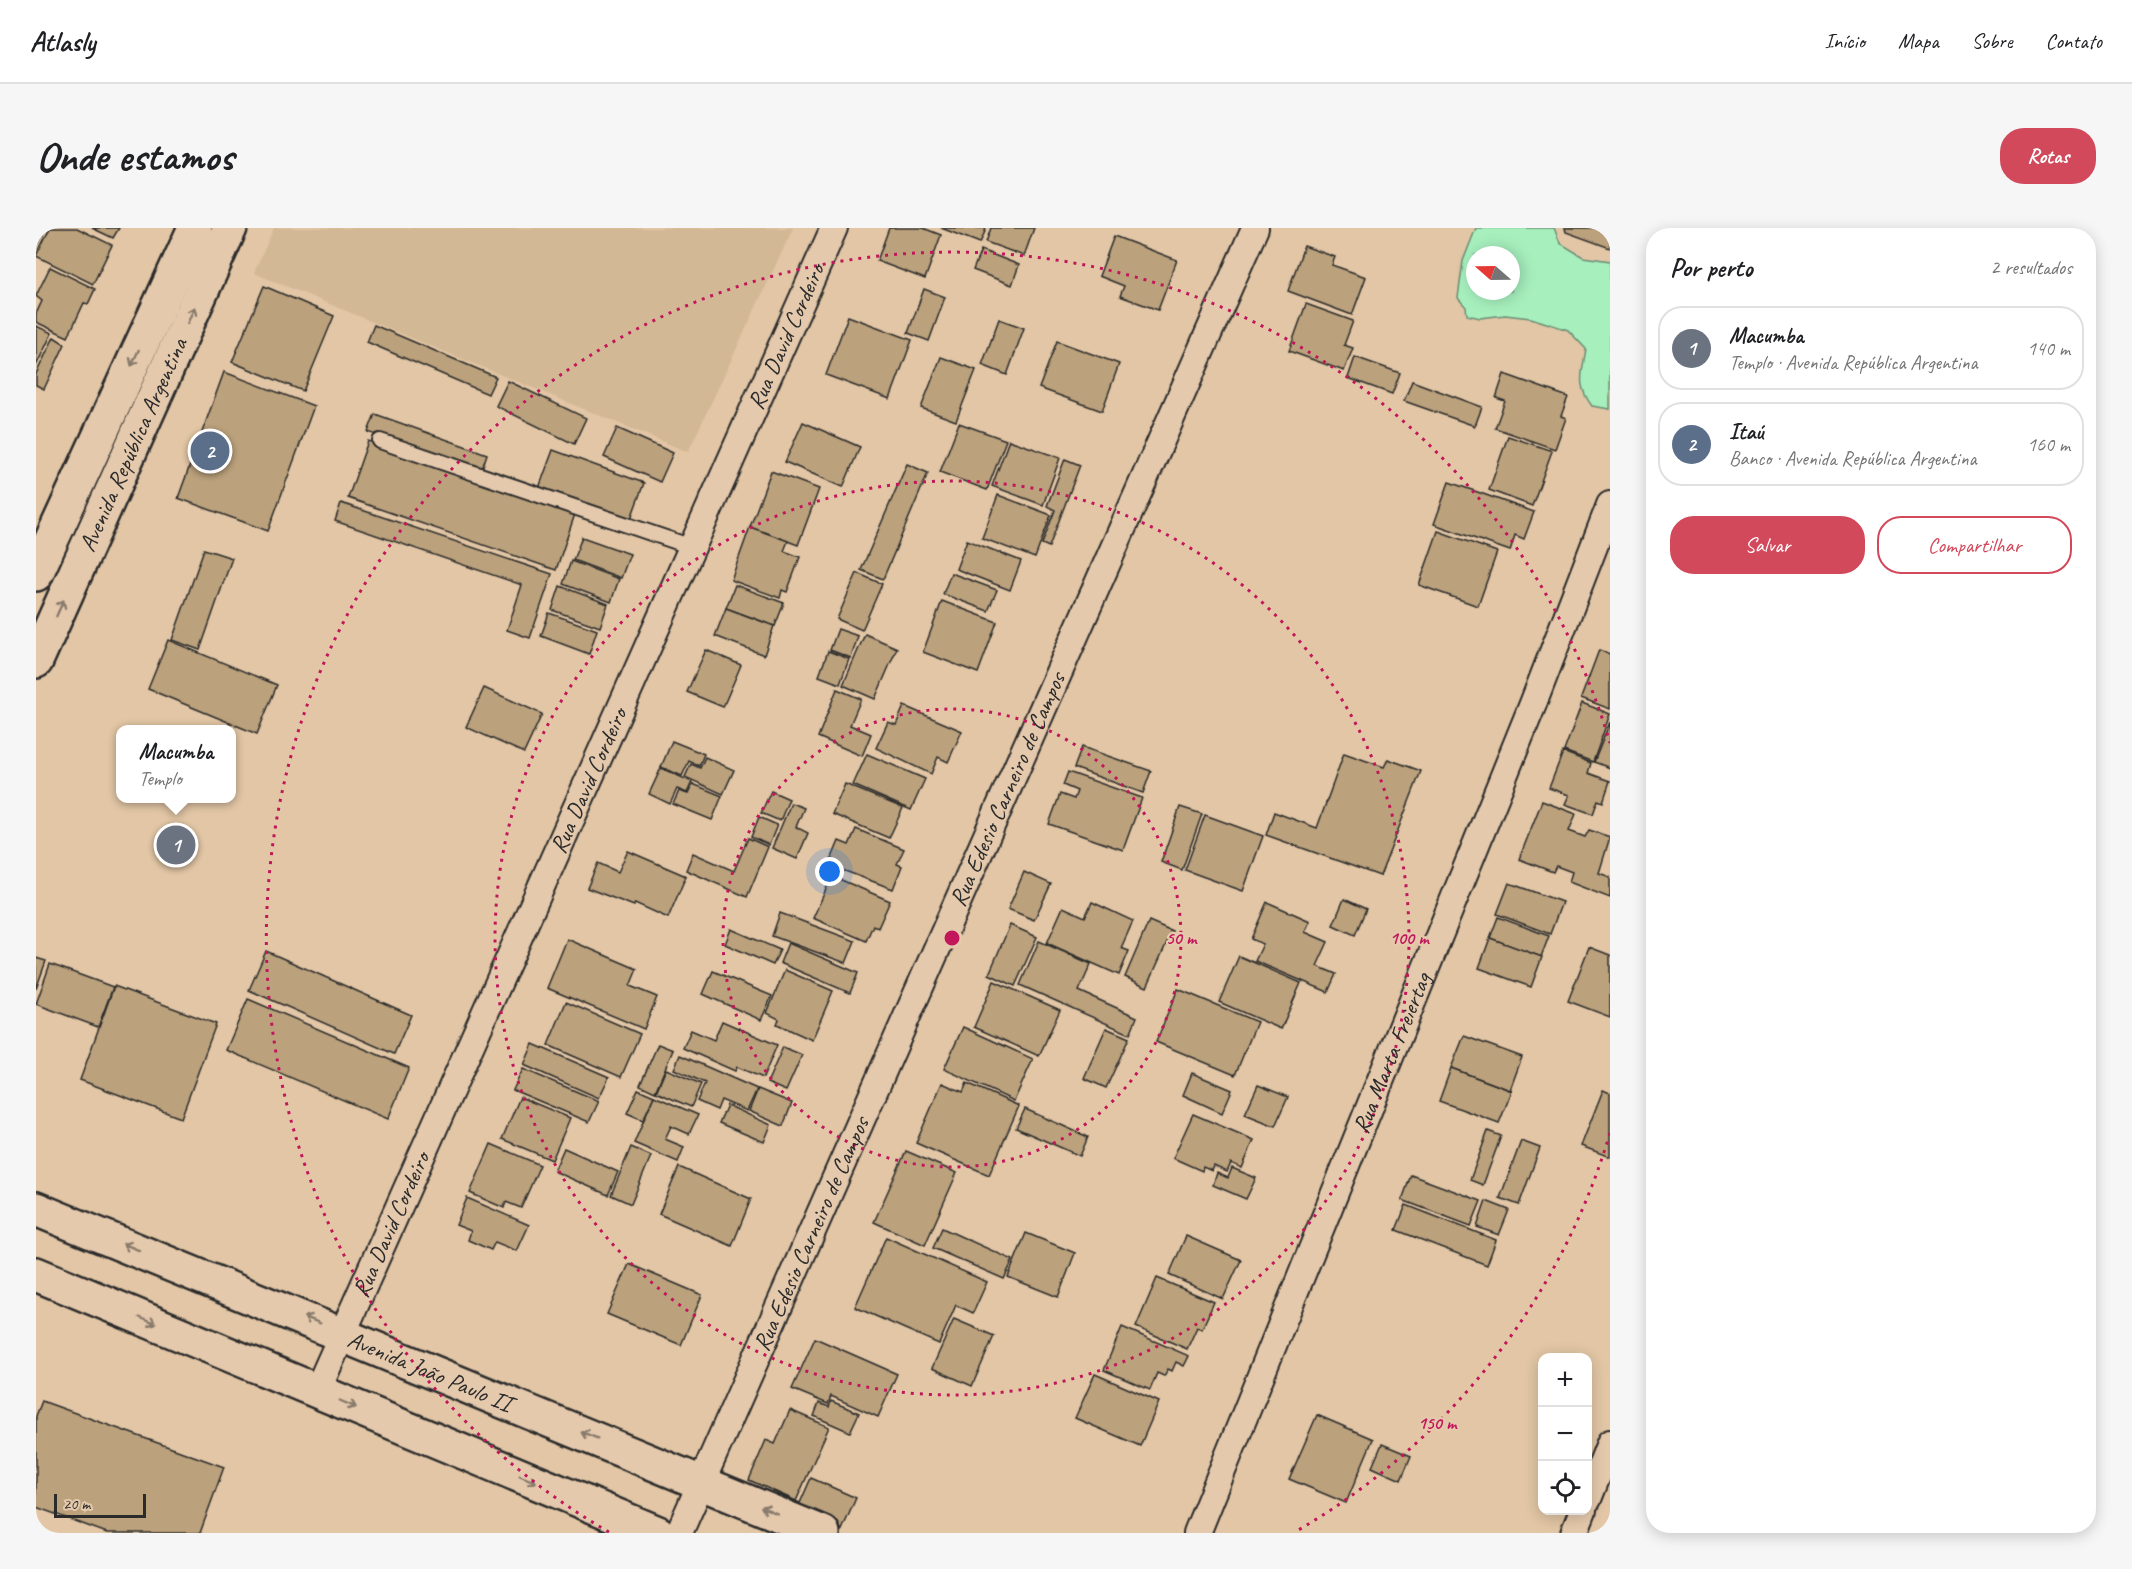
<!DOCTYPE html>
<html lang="pt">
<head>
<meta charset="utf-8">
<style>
  :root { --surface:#fff; --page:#f6f6f6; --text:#202124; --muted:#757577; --line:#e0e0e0; --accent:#d1495b }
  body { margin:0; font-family:Caveat,sans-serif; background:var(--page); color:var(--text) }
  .controls { position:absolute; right:18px; bottom:18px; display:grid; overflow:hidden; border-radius:12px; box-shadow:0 3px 15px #0003 }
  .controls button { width:54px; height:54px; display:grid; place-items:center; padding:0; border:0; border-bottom:2px solid var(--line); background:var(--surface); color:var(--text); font:30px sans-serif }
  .compass { position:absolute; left:1430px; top:18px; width:54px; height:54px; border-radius:50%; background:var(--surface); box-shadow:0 3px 15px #0003; rotate:290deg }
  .scale { position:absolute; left:18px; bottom:15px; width:92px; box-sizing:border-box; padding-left:6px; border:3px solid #2b2b2b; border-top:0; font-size:16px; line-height:21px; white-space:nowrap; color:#2b2b2b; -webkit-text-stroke:4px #e5c9ac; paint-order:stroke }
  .you { position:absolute; left:794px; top:644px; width:21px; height:21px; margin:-15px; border:4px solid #fff; border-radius:50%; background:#1a73e8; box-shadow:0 0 0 9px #1a73e833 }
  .badge { display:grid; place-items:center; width:39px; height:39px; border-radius:50%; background:var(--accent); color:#fff; font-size:20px; font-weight:700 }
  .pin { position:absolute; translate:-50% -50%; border:3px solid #fff; box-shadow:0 2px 6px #0006 }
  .popup { position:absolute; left:80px; top:497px; width:120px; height:78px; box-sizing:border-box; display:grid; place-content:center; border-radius:12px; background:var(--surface); filter:drop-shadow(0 2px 4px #0005); font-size:20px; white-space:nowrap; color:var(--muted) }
  .popup b { font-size:22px; color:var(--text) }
  .popup::after { content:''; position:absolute; left:50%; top:100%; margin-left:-12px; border:12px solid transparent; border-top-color:var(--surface) }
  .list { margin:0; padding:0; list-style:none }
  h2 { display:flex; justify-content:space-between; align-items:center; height:78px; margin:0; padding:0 24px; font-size:26px }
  h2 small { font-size:20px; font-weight:400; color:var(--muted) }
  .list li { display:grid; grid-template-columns:39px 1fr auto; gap:18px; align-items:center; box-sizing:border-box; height:84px; margin:0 12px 12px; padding:0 12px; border:2px solid var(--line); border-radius:24px }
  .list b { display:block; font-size:22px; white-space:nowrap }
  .list p { margin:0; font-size:20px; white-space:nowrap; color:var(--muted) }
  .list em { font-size:20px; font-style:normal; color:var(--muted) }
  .actions { display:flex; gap:12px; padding:18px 24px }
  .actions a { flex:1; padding:14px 0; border:2px solid var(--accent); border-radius:24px; text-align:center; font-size:21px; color:var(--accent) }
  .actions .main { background:var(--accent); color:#fff }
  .icon { flex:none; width:33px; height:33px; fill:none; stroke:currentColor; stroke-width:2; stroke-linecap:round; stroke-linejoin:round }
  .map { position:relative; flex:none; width:1574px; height:1305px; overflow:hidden; border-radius:24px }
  header { display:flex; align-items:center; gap:36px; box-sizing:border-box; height:84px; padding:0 30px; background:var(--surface); border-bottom:2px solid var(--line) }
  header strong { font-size:28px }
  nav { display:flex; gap:33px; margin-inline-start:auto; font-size:21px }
  .intro { display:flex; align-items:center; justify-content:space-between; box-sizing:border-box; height:144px; padding:0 36px }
  h1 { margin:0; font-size:42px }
  .button { padding:15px 27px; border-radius:24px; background:var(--accent); color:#fff; font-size:21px; font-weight:700 }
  main { display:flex; gap:36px; padding:0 36px }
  aside { flex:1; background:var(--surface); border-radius:24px; box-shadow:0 3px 15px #0003 }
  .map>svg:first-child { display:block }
  .built { fill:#d3b896 }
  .green { fill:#a7f0be; stroke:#698e74; stroke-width:1.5; fill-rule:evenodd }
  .building { fill:#bba17b; stroke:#2b2b2b; stroke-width:1.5 }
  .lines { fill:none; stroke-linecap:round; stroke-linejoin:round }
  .service-casing { stroke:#2b2b2b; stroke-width:18 }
  .minor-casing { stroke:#2b2b2b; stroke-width:30 }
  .secondary-casing { stroke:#2b2b2b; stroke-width:38 }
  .service { stroke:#e5c9ac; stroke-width:14 }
  .minor { stroke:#e5c9ac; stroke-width:26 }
  .secondary { stroke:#e5c9ac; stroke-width:33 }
  .oneway { stroke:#887a6c }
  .ring { fill:none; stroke:#c2185b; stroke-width:3; stroke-dasharray:3 6 }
  .labels { text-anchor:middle; stroke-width:4.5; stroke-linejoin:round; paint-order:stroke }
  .street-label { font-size:24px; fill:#2b2b2b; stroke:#e5c9ac }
  .centre { fill:#c2185b; stroke:#e5c9ac; stroke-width:3 }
  .ring-label { font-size:18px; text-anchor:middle; font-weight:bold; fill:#c2185b; stroke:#e5c9ac; stroke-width:4.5; stroke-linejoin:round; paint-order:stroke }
</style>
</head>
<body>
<header>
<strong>Atlasly</strong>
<nav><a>Início</a><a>Mapa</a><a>Sobre</a><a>Contato</a></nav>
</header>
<div class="intro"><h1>Onde estamos</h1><a class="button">Rotas</a></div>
<main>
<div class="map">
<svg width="1574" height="1305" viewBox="0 0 1574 1305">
  <rect width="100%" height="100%" fill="#e2c6a5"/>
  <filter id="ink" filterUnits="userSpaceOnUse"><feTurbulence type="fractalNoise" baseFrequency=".0167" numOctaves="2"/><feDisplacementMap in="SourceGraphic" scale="12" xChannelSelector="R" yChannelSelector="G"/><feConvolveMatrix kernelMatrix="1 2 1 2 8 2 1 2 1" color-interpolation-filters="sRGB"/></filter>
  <g filter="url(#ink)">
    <path class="built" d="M238 0H757L652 224 218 45Z"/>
    <path class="green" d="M1440 0H1518L1524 15 1547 29 1574 33V181L1556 178C1540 157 1546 146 1550 121L1532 102 1495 90 1469 87 1444 90 1431 87 1430 79 1422 70 1427 33ZM1439 27H1475V63H1439Z"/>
    <g class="building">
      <path d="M0 0H10L0 21Z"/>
      <path d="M14 0H41L76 17 57 56 0 28Z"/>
      <path d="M56 0H83L77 10Z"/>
      <path d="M853 0H887L905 7 889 51 841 33Z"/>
      <path d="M905 0H948L950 1 944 15Z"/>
      <path d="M955 0H998L988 28 950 14Z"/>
      <path d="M1529 0H1574V20L1530 4Z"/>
      <path d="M1078 8 1141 32 1122 82 1084 68 1088 58 1063 48Z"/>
      <path d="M1268 18 1299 29 1296 37 1330 49 1316 87 1252 63Z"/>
      <path d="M945 22 983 37 976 57 937 42Z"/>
      <path d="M14 39 59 61 52 76 48 75 32 109 0 94V86L6 73 0 68Z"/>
      <path d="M228 58 298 88 267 163 196 134Z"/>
      <path d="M888 61 909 69 893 113 872 105Z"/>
      <path d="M1270 76 1317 93 1308 117 1317 120 1308 143 1253 123Z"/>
      <path d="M812 88 876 112 854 171 790 147Z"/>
      <path d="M963 91 988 100 971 147 946 137Z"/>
      <path d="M338 97 460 149 452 166 331 114Z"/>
      <path d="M0 98 16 105 0 138Z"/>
      <path d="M18 109 29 116 8 161 0 157V146Z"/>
      <path d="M1021 113 1083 136 1066 183 1003 160Z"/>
      <path d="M905 129 940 142 920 193 885 180Z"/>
      <path d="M1319 129 1364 145 1356 166 1312 150Z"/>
      <path d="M188 144 278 178 232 303 142 270Z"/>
      <path d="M1468 146 1532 169 1525 188 1530 190 1519 221 1459 200 1469 173 1460 170Z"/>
      <path d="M472 153 550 190 538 216 460 178Z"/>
      <path d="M1376 153 1446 179 1439 198 1368 173Z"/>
      <path d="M339 186 451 226 445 244 332 204Z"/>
      <path d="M767 194 824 219 807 259 749 234Z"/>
      <path d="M923 195 970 212 951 262 904 244Z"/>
      <path d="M581 200 637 225 624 254 568 229Z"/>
      <path d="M1472 208 1516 223 1496 278 1453 262Z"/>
      <path d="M973 212 1024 230 1007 277 956 258Z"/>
      <path d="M332 213 539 286 520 342 312 270Z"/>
      <path d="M517 222 608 255 594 293 503 260Z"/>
      <path d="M1029 231 1044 237 1013 319 1006 316 1019 282 1011 278Z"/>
      <path d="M871 236 892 245 847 351 825 342Z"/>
      <path d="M735 243 783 261 762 317 714 299Z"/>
      <path d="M1413 254 1498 284 1488 311 1479 307 1474 323 1398 296Z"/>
      <path d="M962 267 1015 287 999 330 946 310Z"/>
      <path d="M305 275 516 346 494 410 471 402 486 357 299 293Z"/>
      <path d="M714 299 752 313 748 323 764 329 751 364 746 362 744 370 695 352Z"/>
      <path d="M1402 303 1461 324 1442 378 1383 357Z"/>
      <path d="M546 309 594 326 585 350 537 332Z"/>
      <path d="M931 312 985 333 974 362 920 341Z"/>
      <path d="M168 321 196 330 164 422 136 412Z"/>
      <path d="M535 333 583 351 575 374 527 356Z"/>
      <path d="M821 345 846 356 826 402 801 391Z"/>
      <path d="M915 345 961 362 952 383 907 366Z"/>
      <path d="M699 357 748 375 739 398 690 380Z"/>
      <path d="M524 358 572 376 564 399 516 382Z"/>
      <path d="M906 373 961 394 942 445 887 424Z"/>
      <path d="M690 380 738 398 728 427 679 408Z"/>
      <path d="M513 385 561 402 553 426 505 408Z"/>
      <path d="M802 401 822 408 815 430 794 422Z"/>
      <path d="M829 406 861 420 839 471 807 457Z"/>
      <path d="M132 412 241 457 221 506 112 461Z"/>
      <path d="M670 422 705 437 687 479 651 464Z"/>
      <path d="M1563 422 1574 426V481L1545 470Z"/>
      <path d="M792 423 813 431 804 456 783 448Z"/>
      <path d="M448 460 506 486 488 525 430 499Z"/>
      <path d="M801 461 825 471 814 497 835 506 826 528 782 509Z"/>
      <path d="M1546 475 1574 486 1557 534 1528 523Z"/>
      <path d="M868 478 926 503 912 534 902 529 895 546 840 520 852 494 860 497Z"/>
      <path d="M1574 494V540L1558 534Z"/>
      <path d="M636 513 668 526 663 538 653 533 646 548 625 539Z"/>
      <path d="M1046 519 1115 543 1107 565 1038 540Z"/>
      <path d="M1527 524 1555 535 1552 545 1574 553 1567 574 1562 572 1557 586 1529 576 1533 567 1513 560Z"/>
      <path d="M1308 525 1348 539 1352 531 1385 543 1344 648 1230 607 1238 584 1281 600Z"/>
      <path d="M831 526 889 551 875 582 817 557Z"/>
      <path d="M669 529 698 542 687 566 649 549 655 536 664 540Z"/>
      <path d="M625 540 656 554 651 565 641 561 634 576 613 566Z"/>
      <path d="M1032 544 1106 570 1087 622 1013 596 1024 566 1038 571 1041 563 1027 557Z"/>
      <path d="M657 556 686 568 676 592 637 576 643 563 652 566Z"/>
      <path d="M809 556 867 580 853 610 796 586Z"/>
      <path d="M735 563 753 571 744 593 725 585Z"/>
      <path d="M1506 573 1540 586 1533 603 1549 609 1553 602 1574 609 1563 645 1574 649V670L1533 654 1536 644 1520 638 1517 644 1483 631Z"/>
      <path d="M755 575 768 580 760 599 772 605 761 631 736 620Z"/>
      <path d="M1144 579 1166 586 1146 642 1125 634Z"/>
      <path d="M1169 587 1227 608 1207 663 1149 642Z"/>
      <path d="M723 589 741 597 733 617 715 609Z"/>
      <path d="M820 601 868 621 861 636 866 638 857 661 793 637 803 613 813 617Z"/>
      <path d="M712 610 732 619 711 669 650 642 657 625 698 643Z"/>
      <path d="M592 623 650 648 632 690 599 675 598 678 551 660 562 635 582 644Z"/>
      <path d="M988 644 1015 656 998 692 972 681Z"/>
      <path d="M796 648 854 673 842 700 837 697 830 713 777 690Z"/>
      <path d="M1473 655 1526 674 1514 706 1461 686Z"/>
      <path d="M1308 671 1330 681 1319 707 1297 697Z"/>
      <path d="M1056 674 1097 693 1085 720 1093 723 1083 747 1011 715 1027 679 1049 689Z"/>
      <path d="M1231 674 1274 693 1269 704 1292 714 1281 738 1300 746 1292 764 1219 733 1227 716 1215 711Z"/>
      <path d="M744 685 819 713 810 735 736 708Z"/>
      <path d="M1462 689 1513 708 1505 729 1454 710Z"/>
      <path d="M1113 693 1136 703 1111 759 1089 749Z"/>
      <path d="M974 697 1001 709 979 758 953 746Z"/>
      <path d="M695 701 744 722 737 737 689 716Z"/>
      <path d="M1454 710 1506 729 1495 759 1443 740Z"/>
      <path d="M531 711 601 741 594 758 621 769 608 801 511 760Z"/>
      <path d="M1003 713 1055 736 1043 763 1101 789 1094 806 984 757Z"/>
      <path d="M752 715 822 745 814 765 744 735Z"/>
      <path d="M1553 719 1574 727V789L1532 773Z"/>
      <path d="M230 723 375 787 358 826 213 762Z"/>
      <path d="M1203 728 1265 755 1245 801 1183 774Z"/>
      <path d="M0 730 10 733 0 761Z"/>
      <path d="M14 736 77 759 62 799 0 776Z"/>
      <path d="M749 742 797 763 776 812 741 796 743 791 731 785Z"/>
      <path d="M677 743 736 768 725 792 667 766Z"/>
      <path d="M958 753 1024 782 1003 828 938 799Z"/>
      <path d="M78 758 180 796 145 890 44 852Z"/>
      <path d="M1142 761 1221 794 1199 847 1120 814Z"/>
      <path d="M212 771 373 840 352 891 190 822Z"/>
      <path d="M530 774 604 806 585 849 512 817Z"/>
      <path d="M686 793 741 817 727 850 701 839 699 843 647 820 655 802 678 812Z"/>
      <path d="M927 799 997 831 978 873 908 841Z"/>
      <path d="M1070 800 1093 810 1070 860 1048 850Z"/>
      <path d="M1428 808 1486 829 1474 862 1415 840Z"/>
      <path d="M497 816 573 849 563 870 488 837Z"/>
      <path d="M622 816 637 822 619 864 604 857Z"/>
      <path d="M747 819 766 827 750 863 731 855Z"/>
      <path d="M644 827 721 861 711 883 685 872 681 882 661 873 669 855 638 841Z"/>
      <path d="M1415 840 1476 863 1463 895 1403 873Z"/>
      <path d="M487 841 563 873 553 894 477 862Z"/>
      <path d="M630 841 665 856 655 879 620 864Z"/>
      <path d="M1156 845 1196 862 1186 885 1147 867Z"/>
      <path d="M906 855 927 864 931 855 983 878 953 947 880 915Z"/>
      <path d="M1222 857 1252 869 1239 898 1209 886Z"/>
      <path d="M602 861 618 868 607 892 591 885Z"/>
      <path d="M722 861 756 875 747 898 713 883Z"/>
      <path d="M1567 862 1574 865V929L1545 918Z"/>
      <path d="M618 868 662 887 653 906 635 898 629 911 648 919 642 934 598 915Z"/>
      <path d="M484 869 534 890 516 932 466 911Z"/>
      <path d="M691 877 735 897 728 914 683 895Z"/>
      <path d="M989 881 1052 909 1044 928 980 900Z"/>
      <path d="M1157 886 1218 912 1206 940 1195 935 1191 944 1178 938 1176 943 1167 939 1166 943 1137 930Z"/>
      <path d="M1452 903 1465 908 1447 957 1434 952Z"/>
      <path d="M1485 913 1504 920 1483 977 1464 970Z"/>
      <path d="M455 916 504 937 485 980 470 974 468 980 434 965Z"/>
      <path d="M595 919 615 928 595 976 575 967Z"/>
      <path d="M528 920 582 944 572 967 518 943Z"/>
      <path d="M870 923 921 945 889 1017 838 994Z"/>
      <path d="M643 939 715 971 696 1018 623 986Z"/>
      <path d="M1196 940 1220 950 1210 971 1177 957 1181 945 1192 950Z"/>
      <path d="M1375 947 1445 973 1435 998 1366 972Z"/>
      <path d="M431 970 493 997 481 1023 459 1014 455 1022 432 1012 435 1003 420 997Z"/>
      <path d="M1450 973 1473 982 1463 1007 1441 999Z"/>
      <path d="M1370 977 1460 1012 1451 1037 1360 1002Z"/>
      <path d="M906 1000 977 1032 968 1051 897 1020Z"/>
      <path d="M990 1005 1039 1025 1022 1069 972 1049Z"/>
      <path d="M1150 1008 1205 1032 1187 1071 1133 1047Z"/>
      <path d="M850 1009 951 1054 937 1085 920 1077 903 1116 819 1079Z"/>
      <path d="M593 1036 666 1067 645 1117 571 1086Z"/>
      <path d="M1121 1050 1178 1074 1166 1101 1161 1099 1151 1121 1100 1099Z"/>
      <path d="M918 1091 958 1108 936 1158 896 1140Z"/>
      <path d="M1086 1099 1153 1128 1148 1138 1140 1134 1136 1143 1132 1141 1128 1148 1121 1145 1114 1162 1068 1142Z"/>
      <path d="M779 1110 861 1146 842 1189 795 1168 792 1176 756 1161Z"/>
      <path d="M1059 1146 1123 1174 1104 1218 1039 1190Z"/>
      <path d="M6 1173 188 1239 164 1305H71L0 1279V1188Z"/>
      <path d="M795 1173 823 1185 814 1204 778 1188 783 1175 793 1179Z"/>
      <path d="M754 1182 793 1199 760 1273 713 1252 730 1212 739 1216Z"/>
      <path d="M1281 1187 1337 1211 1310 1275 1253 1251Z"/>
      <path d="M1346 1216 1375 1228 1365 1252 1336 1239Z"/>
      <path d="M775 1250 820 1270 806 1302 734 1270 737 1263 764 1275Z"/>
    </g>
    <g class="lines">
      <g class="service-casing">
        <path id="service" d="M344 213 656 319"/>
      </g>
      <g class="minor-casing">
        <g id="minor">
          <path id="s1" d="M281 1163 798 0"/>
          <path d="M1552 1271 1574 1215"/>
          <path id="s2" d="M643 1305 1219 0"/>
          <path id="s3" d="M1161 1305 1497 476 1574 277"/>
          <path d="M1538 1305 1547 1282"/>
        </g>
      </g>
      <g class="secondary-casing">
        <g id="secondary">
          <path d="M0 346 159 0"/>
          <path id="s4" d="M0 433 194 0"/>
          <path id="s5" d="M0 981 787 1305"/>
          <path d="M0 1046 622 1305"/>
        </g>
      </g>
      <use href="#service" class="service"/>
      <use href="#minor" class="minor"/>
      <use href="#secondary" class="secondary"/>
    </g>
    <defs><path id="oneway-shaft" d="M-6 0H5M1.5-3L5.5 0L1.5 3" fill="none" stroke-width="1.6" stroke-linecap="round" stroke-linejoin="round" transform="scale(1.5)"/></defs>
    <g class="oneway">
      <use href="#oneway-shaft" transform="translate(155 87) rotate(-66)"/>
      <use href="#oneway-shaft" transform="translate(99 130) rotate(115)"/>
      <use href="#oneway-shaft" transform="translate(24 380) rotate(-66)"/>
      <use href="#oneway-shaft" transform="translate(95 1019) rotate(-158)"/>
      <use href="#oneway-shaft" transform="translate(276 1092) rotate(-158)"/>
      <use href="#oneway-shaft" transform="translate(112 1093) rotate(23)"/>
      <use href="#oneway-shaft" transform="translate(312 1176) rotate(23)"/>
      <use href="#oneway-shaft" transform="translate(553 1207) rotate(-158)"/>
      <use href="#oneway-shaft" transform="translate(492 1251) rotate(23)"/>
      <use href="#oneway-shaft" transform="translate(733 1282) rotate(-157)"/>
    </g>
  </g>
  <g class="ring">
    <circle cx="916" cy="710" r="229"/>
    <circle cx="916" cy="710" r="457"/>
    <path d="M1574 905A686 686 0 0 1 1259 1304M573 1304A686 686 0 1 1 1574 515"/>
  </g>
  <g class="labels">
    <g class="street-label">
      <text dy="8" stroke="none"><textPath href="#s1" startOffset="1154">Rua David Cordeiro</textPath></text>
      <text dy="8" stroke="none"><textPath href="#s4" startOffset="237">Avenida República Argentina</textPath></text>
      <text dy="8" stroke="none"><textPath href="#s1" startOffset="668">Rua David Cordeiro</textPath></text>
      <text dy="8" stroke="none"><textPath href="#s2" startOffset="813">Rua Edesio Carneiro de Campos</textPath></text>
      <text dy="8" stroke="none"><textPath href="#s3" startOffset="518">Rua Marta Freiertag</textPath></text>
      <text dy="8" stroke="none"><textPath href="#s1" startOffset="182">Rua David Cordeiro</textPath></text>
      <text dy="8" stroke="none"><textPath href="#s2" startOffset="327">Rua Edesio Carneiro de Campos</textPath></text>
      <text dy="8" stroke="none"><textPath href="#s5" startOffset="426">Avenida João Paulo II</textPath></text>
    </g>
  </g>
  <circle cx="916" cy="710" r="9" class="centre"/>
  <g class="ring-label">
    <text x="1145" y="716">50 m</text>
    <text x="1373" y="716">100 m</text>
    <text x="1401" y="1201">150 m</text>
  </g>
</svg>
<div class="controls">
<button>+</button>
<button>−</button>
<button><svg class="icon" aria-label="locate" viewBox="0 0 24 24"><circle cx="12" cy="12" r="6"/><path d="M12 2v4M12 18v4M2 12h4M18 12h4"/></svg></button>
</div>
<svg class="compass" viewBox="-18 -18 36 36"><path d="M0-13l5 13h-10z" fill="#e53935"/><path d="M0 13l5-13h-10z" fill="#757577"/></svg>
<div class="scale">20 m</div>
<div class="you"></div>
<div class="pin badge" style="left:140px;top:617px;background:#6b7280">1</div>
<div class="popup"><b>Macumba</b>Templo</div>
<div class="pin badge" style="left:174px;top:223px;background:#5c6f8a">2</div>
</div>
<aside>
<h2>Por perto<small>2 resultados</small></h2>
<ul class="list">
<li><span class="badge" style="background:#6b7280">1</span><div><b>Macumba</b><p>Templo · Avenida República Argentina</p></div><em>140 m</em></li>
<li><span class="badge" style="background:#5c6f8a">2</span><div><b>Itaú</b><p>Banco · Avenida República Argentina</p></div><em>160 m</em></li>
</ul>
<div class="actions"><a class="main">Salvar</a><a>Compartilhar</a></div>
</aside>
</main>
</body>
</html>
